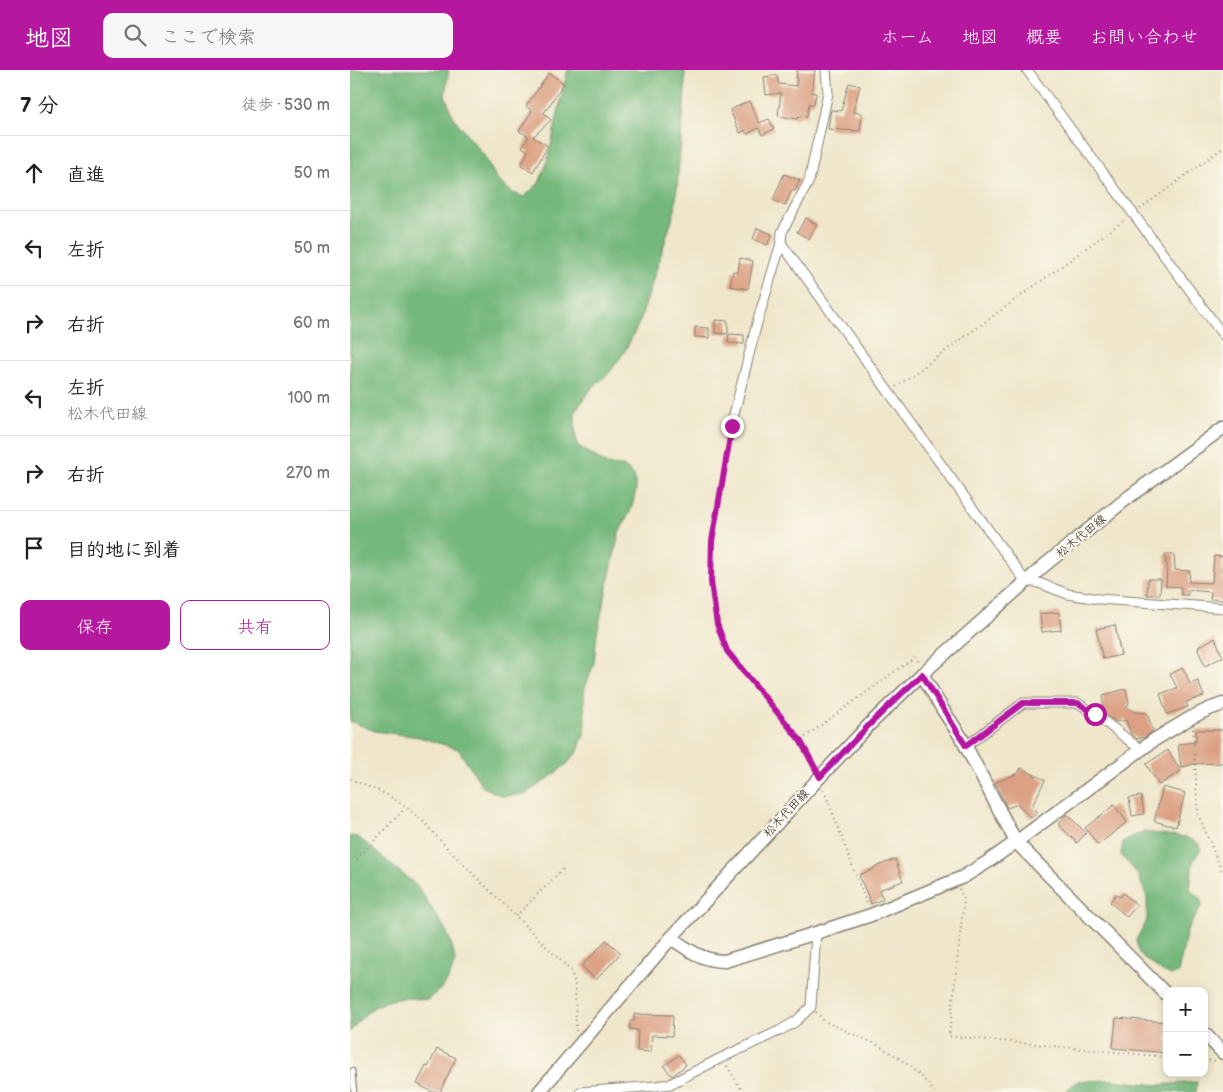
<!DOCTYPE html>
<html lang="ja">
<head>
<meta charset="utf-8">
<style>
  :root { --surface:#fff; --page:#f6f6f6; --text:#202124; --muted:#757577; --line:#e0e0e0; --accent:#b5179e }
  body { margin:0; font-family:"Balsamiq Sans","Klee One",sans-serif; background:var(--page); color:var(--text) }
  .controls { position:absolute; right:15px; bottom:15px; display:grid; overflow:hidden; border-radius:10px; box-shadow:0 2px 8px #0003 }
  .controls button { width:45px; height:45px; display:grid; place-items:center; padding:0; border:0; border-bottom:1px solid var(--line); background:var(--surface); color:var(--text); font:25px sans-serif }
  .stop { position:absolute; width:15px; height:15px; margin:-11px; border:4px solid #b5179e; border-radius:50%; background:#fff }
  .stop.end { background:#b5179e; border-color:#fff; box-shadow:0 1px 5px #0008 }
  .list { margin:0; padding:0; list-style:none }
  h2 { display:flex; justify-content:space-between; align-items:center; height:65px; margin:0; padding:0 20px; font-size:21px }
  h2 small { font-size:16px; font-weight:400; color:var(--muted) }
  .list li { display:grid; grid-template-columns:32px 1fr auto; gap:15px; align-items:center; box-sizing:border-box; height:75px; padding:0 20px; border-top:1px solid var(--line) }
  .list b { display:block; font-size:19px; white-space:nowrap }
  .list p { margin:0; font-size:16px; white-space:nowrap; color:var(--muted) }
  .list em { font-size:16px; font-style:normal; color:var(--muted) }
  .actions { display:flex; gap:10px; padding:15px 20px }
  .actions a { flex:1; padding:11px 0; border:1px solid var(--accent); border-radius:10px; text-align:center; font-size:18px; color:var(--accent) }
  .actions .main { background:var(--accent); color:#fff }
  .icon { flex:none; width:28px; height:28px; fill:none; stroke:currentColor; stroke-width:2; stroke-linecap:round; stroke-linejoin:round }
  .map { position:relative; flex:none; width:873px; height:1022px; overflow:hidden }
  header { display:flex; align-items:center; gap:30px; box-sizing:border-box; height:70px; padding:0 25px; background:var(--accent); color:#fff }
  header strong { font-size:24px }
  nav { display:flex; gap:28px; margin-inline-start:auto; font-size:18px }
  .search { width:350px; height:45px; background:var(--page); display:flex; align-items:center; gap:12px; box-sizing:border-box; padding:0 18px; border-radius:10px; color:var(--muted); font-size:19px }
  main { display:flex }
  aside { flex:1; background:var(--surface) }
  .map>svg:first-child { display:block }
  .forest { fill:#74b87c; stroke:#486a4c }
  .building { fill:#dca184 }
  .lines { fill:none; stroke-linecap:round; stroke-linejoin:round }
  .lane-casing { stroke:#868173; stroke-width:7 }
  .street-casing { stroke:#868173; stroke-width:11 }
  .secondary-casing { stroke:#868173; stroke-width:15 }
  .path { stroke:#868173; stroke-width:2; stroke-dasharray:1 4; stroke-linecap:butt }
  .lane { stroke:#fff; stroke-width:4.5 }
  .street { stroke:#fff; stroke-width:9 }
  .secondary { stroke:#fff; stroke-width:12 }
  .route { stroke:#b5179e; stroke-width:6 }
  .labels { text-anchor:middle; stroke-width:4; stroke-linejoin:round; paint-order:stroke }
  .street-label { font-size:12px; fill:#1c1c1c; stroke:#fbf7ec }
</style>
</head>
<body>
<header>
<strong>地図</strong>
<div class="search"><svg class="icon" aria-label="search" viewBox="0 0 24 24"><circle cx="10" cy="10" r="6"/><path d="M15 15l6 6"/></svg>ここで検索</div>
<nav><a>ホーム</a><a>地図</a><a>概要</a><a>お問い合わせ</a></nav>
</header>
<main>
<aside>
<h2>7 分<small>徒歩 · 530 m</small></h2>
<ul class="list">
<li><svg class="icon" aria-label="ahead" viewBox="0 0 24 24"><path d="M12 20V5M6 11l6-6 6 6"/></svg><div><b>直進</b></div><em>50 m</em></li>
<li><svg class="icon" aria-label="left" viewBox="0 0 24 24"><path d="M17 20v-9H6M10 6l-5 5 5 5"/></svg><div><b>左折</b></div><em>50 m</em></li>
<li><svg class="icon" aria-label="right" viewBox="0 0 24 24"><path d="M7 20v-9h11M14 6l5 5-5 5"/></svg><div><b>右折</b></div><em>60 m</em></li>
<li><svg class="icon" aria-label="left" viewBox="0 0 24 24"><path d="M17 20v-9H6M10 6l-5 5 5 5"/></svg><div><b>左折</b><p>松木代田線</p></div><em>100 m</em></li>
<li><svg class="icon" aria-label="right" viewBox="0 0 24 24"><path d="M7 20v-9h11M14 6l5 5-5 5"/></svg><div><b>右折</b></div><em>270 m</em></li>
<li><svg class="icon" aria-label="arrive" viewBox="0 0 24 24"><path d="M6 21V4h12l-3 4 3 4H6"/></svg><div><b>目的地に到着</b></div></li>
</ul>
<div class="actions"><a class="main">保存</a><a>共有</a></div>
</aside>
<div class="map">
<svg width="873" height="1022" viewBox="0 0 873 1022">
  <rect width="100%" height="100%" fill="#fbf7ec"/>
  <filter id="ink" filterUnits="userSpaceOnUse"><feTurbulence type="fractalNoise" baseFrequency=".02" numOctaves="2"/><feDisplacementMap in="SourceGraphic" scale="10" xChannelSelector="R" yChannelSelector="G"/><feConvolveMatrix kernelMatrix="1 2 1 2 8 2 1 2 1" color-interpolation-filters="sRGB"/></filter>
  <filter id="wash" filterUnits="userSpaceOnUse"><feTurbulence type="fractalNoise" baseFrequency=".0096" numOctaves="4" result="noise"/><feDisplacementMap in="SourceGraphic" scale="20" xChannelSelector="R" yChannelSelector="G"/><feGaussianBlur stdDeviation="1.12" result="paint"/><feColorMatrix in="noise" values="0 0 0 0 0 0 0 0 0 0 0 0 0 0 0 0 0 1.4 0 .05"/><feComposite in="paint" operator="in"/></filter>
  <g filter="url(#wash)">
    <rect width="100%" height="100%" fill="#efe6ca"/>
    <g class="forest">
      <path d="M0 0H99L95 25 103 47 133 84 148 111 163 123 174 127 189 113 197 93 215 11 218 0H335V22L325 140 290 251 275 281 259 303 242 318 225 341V360L227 375 239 383 258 395 273 396 284 405 286 420 281 440 269 463 247 563 244 593 234 621 235 661 228 681 218 693 198 709 175 724 152 726 133 717 108 679 69 667 25 661 0 651Z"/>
      <path d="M793 762 835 767 848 773 851 779 843 791 840 820 850 828 852 835 837 860 828 903 821 905 814 903 789 884 786 870 797 850V827L787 803 771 785 773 771Z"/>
      <path d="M0 766 8 767 67 816 97 862 103 879 105 891 100 906 93 917 77 930C42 924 21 932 0 962Z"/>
      <path d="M762 1010 807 1015 847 1012 846 1022H716L717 1020 728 1011Z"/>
    </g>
    <g id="blocks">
      <g class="building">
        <path d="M447 0H465L462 23H466L464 34H459L457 47 450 46 447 49 428 46 431 23 416 25 414 7 427 5 429 14 446 16Z"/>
        <path d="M199 3 214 13 194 43 201 50 183 67 198 76 183 102 171 95 178 81 172 77 179 67 169 61 182 41 176 36Z"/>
        <path d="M499 13 510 16 503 42 512 43 510 61 478 59 481 40 491 41Z"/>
        <path d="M399 31 409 53 419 49 424 59 412 65 409 58 397 64 395 60 390 63 380 40Z"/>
        <path d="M434 104 450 110 445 121 442 120 435 136 423 130Z"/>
        <path d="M456 148 467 155 459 169 447 162Z"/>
        <path d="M407 158 422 164 417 175 403 169Z"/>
        <path d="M390 188 403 191 398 219 380 216 383 201 388 202Z"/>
        <path d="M365 250 378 251V264L365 263Z"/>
        <path d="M345 257 359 258V268L345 267Z"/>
        <path d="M379 264 394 265V274L378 273Z"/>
        <path d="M815 484H824L825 500 840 501 839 512 862 513 864 486 873 487 872 500 873 503V530L860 529 861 522 838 520V525H831V517L816 516 817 494H816Z"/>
        <path d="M798 509H811L810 525H797Z"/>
        <path d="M709 542 711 560 692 562 690 544Z"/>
        <path d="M765 555 771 585 753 589 746 559Z"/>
        <path d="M865 568 873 587 855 596 848 580 849 576Z"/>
        <path d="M833 598 840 614 848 611 854 626 836 632 838 637 817 644 810 624 827 618 820 604Z"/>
        <path d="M776 619 779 632 777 637 784 642 797 643 803 661 795 667 787 669 781 664 776 650 766 652 756 644 753 640V625Z"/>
        <path d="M846 660H873V693L841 694V695L831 697 828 674 846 672Z"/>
        <path d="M818 680 831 701 809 715 796 694Z"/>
        <path d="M671 698 695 710 682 736 688 742 681 748 668 734 657 738 645 713 668 703Z"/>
        <path d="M813 717 835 723 826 757 804 751Z"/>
        <path d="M791 726 794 744 782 746 779 728Z"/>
        <path d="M764 735 777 752 748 775 735 758Z"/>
        <path d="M717 744 736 763 727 773 708 754Z"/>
        <path d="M545 789 553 811 529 820 533 829 521 834 509 805 524 799 523 798Z"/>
        <path d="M773 823 787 835 777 847 760 832 766 824 770 827Z"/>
        <path d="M256 870 271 883 246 910 232 896Z"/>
        <path d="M284 944 323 945 322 966 302 965 301 982 287 981 288 960 280 959V951H284Z"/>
        <path d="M766 948 817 952V983L763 978Z"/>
        <path d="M87 979 106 988 90 1022H83L67 1014 76 996 78 997Z"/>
        <path d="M329 985 336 995 322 1006 314 996Z"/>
      </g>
    </g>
  </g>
  <g filter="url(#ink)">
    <use href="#blocks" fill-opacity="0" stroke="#868173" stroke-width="1"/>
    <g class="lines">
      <g class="lane-casing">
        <path id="lane" d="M2 1001 4 1022"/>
      </g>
      <g class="street-casing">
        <g id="street">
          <path d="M677 0 873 265"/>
          <path d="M431 173 676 512H686L718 524 749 529 873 538"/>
          <path d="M381 356 407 253 431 173 432 162 459 111 478 23 476 0"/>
          <path d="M616 676 673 633H728L745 644 791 680"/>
          <path d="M230 1022 306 1016 320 1014 371 988 429 961 445 952 461 937 466 863"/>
        </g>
      </g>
      <g class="secondary-casing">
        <g id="secondary">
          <path d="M572 604 593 640 611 667 666 772 817 925"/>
          <path d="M321 868C339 880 352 891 375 891L466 863 521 845 613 807 636 793 666 772 804 670 842 647 859 639 873 634"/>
          <path d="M854 963 873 983"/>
          <path d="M189 1022 321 868 470 707 520 654 572 604 696 494 780 426 873 358"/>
        </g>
      </g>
      <g class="path">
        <path d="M790 139 873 78"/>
        <path d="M546 317 776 149"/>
        <path d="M380 365 362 471 361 513 367 554 377 581 451 670 465 697"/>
        <path d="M843 659 848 744 873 804"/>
        <path d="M451 670 565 587 568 592"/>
        <path d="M0 709 34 723 56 737 75 753 98 779 221 901 225 913 226 961"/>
        <path d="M474 720 517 835"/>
        <path d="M7 789 55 738"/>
        <path d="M609 819 614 829 599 966 817 987"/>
        <path d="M166 846 213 799"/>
        <path d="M466 942 474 951 526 974 549 988 570 1005 585 1022"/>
        <path d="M854 990 866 991"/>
        <path d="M377 996 393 1022"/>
      </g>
      <use href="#lane" class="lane"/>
      <use href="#street" class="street"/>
      <use href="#secondary" class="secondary"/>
    </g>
  </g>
  <g class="lines" filter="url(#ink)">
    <path class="route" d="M382 356 362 471 361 512 367 554 377 581 450 670 470 707 520 654 572 604 616 676 673 633H728L745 644"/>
  </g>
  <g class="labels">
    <g class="street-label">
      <text transform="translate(731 466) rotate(-39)" y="4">松木代田線</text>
      <text transform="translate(436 743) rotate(-47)" y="4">松木代田線</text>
    </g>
  </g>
</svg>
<div class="controls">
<button>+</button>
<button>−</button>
</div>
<div class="stop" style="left:745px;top:644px"></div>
<div class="stop end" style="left:382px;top:356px"></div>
</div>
</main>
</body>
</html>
